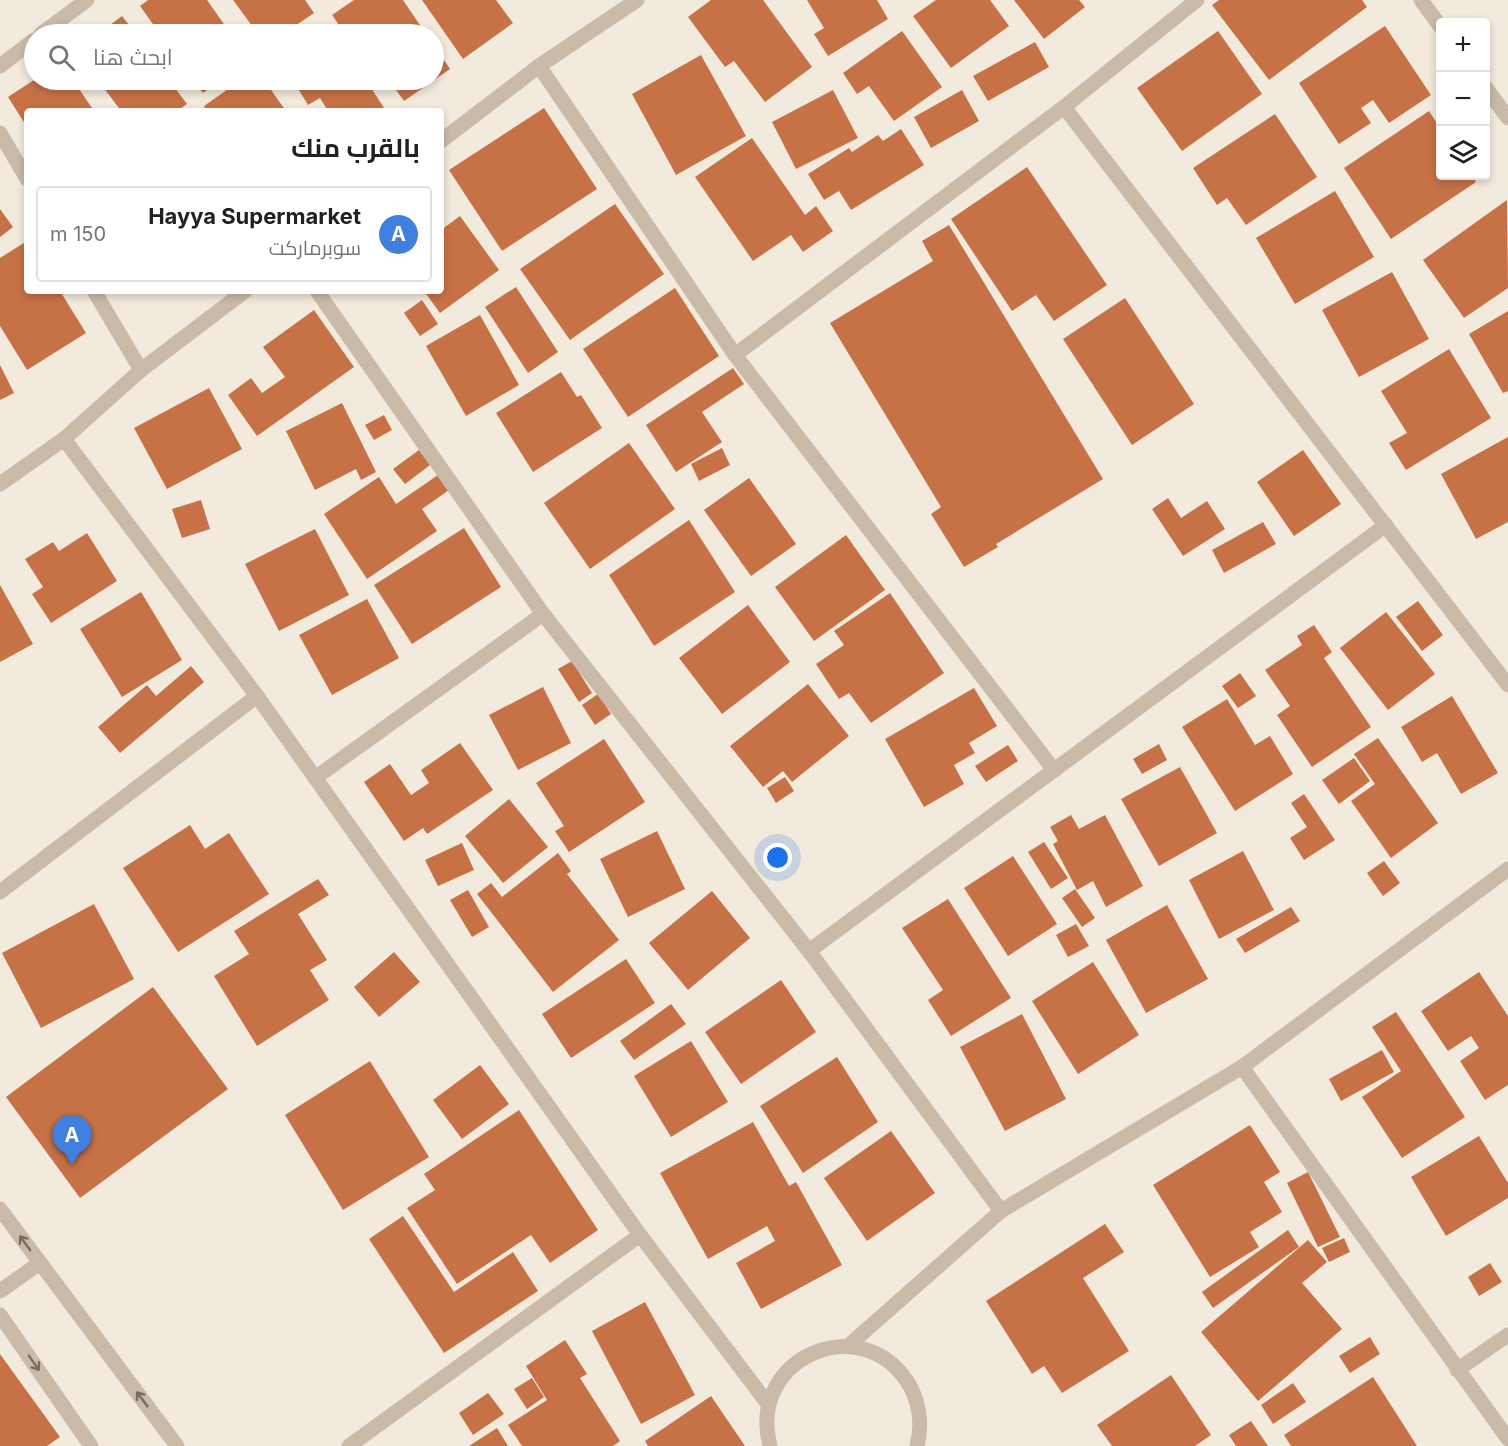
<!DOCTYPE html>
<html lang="ar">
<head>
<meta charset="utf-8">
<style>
  :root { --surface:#fff; --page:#f6f6f6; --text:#202124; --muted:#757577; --line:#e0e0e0; --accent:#1d4f59 }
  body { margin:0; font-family:Inter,Cairo,sans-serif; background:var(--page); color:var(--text); direction:rtl }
  .controls { position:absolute; right:18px; top:18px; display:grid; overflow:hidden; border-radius:6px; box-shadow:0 3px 9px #0003 }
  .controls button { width:54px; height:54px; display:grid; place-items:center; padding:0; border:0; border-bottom:2px solid var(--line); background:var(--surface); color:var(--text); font:30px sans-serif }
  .you { position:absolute; left:778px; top:858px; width:21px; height:21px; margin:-15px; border:4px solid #fff; border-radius:50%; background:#1a73e8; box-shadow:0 0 0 9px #1a73e833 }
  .badge { display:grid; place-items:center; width:39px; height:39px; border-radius:50%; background:var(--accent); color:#fff; font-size:20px; font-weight:700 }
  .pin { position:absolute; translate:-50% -50px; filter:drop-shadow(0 2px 3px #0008) }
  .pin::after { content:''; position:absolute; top:32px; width:21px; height:18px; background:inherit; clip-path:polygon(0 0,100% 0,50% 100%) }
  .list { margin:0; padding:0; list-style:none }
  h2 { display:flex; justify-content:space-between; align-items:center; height:78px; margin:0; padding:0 24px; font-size:26px }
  h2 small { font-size:20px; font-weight:400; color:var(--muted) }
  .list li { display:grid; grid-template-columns:39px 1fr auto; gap:18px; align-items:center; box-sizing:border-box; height:96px; margin:0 12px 12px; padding:0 12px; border:2px solid var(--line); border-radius:6px }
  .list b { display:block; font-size:22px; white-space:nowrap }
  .list p { margin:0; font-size:20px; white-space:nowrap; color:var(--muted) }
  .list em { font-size:20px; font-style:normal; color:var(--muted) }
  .icon { flex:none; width:33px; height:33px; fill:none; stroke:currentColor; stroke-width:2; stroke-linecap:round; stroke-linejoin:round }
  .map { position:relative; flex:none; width:1508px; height:1446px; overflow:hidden; direction:ltr }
  .search { position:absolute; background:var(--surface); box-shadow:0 3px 9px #0003; left:24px; top:24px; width:420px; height:66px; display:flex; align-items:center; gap:15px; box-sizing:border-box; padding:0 21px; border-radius:33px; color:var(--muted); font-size:22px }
  .panel { position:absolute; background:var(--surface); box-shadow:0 3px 9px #0003; left:24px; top:108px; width:420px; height:186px; border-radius:6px; direction:rtl }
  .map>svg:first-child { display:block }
  .building { fill:#c67246 }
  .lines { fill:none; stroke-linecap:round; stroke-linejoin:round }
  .minor { stroke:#cabba8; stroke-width:15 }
  .tertiary { stroke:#cabba8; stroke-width:15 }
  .oneway { stroke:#796d62 }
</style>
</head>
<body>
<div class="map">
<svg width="1508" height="1446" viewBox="0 0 1508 1446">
  <rect width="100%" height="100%" fill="#f2eadc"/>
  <g class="building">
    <path d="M148 0H207L231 34H160L140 6Z"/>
    <path d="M233 0H305L314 13 283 34H258Z"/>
    <path d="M354 0H403L426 34H345L332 15Z"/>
    <path d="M422 0H496L513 23 463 59Z"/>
    <path d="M711 0H763L812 67 765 102 734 61 725 67 688 17Z"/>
    <path d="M807 0H877L888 19 828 56 814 34 824 28Z"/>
    <path d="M936 0H990L1009 26 951 68 913 16Z"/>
    <path d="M1014 0H1079L1085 7 1044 39Z"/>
    <path d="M1219 0H1362L1367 7 1269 80 1212 5Z"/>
    <path d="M122 16 136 34H98Z"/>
    <path d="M1385 26 1431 95 1389 123 1373 100 1361 108 1371 123 1339 144 1299 83Z"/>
    <path d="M902 31 942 87 894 121 869 86 857 94 843 73Z"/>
    <path d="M1218 31 1262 94 1182 151 1137 88Z"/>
    <path d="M1035 42 1049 67 988 101 973 76Z"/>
    <path d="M434 45 450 69 404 101 389 80H434Z"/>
    <path d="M701 55 746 136 676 175 632 94Z"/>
    <path d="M34 80H73L94 111H27V127L8 97Z"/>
    <path d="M98 80H169L187 104 177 111H121Z"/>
    <path d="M193 80H221L203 93Z"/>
    <path d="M241 80H264L286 111H207L204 106Z"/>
    <path d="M310 80H366L386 111H328L320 98 308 105 297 87Z"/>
    <path d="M833 90 858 138 796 169 772 122Z"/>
    <path d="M962 90 979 121 931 148 914 117Z"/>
    <path d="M544 108 597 189 502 251 449 170Z"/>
    <path d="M1429 111 1440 128V176H1472L1476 182 1391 239 1344 168Z"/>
    <path d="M1275 114 1317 177 1246 225 1227 198 1217 205 1193 168Z"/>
    <path d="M901 129 924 165 851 210 839 191 824 200 808 174 849 148 852 152 878 135 883 141Z"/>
    <path d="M752 138 805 215 816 206 833 231 803 252 791 235 753 261 695 177Z"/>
    <path d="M1027 167 1107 285 1054 321 1036 295 1012 311 951 219Z"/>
    <path d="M1335 191 1374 257 1295 304 1256 238Z"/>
    <path d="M1507 200 1508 288 1464 318 1423 260Z"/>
    <path d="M615 204 664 274 570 340 520 269Z"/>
    <path d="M0 209 13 227 0 237Z"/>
    <path d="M460 216 499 270 440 313 424 291H441V230Z"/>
    <path d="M949 225 1103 479 996 544 998 547 964 567 931 514 941 507 830 323 933 261 922 241Z"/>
    <path d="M27 241V291H60L86 333 27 370 0 326V258Z"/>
    <path d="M1392 272 1429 339 1359 377 1322 310Z"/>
    <path d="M516 287 558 352 528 373 485 307Z"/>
    <path d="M675 288 719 356 628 417 583 349Z"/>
    <path d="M1125 298 1194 404 1132 445 1063 339Z"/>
    <path d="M422 300 438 324 420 336 404 313Z"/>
    <path d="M314 310 354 367 257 436 228 395 251 378 262 393 285 377 263 347Z"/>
    <path d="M1508 311V391L1503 393 1469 334Z"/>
    <path d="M480 315 519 385 466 416 426 346Z"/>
    <path d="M1449 349 1491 418 1406 470 1389 443 1407 433 1381 391Z"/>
    <path d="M0 365 14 393 0 400Z"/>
    <path d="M733 368 744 384 702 412 722 442 676 472 646 425Z"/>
    <path d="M561 372 577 397 581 395 602 428 533 472 496 413Z"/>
    <path d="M209 388 242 449 167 489 134 428Z"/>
    <path d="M342 403 376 472 361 480 356 469 315 490 286 431Z"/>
    <path d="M384 415 392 430 374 440 365 425Z"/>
    <path d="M1508 437V522L1476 539 1441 474Z"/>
    <path d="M629 443 675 509 590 569 544 503Z"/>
    <path d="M722 448 730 465 699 481 691 464Z"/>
    <path d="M419 450 430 465 405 484 393 469Z"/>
    <path d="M1303 450 1341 504 1294 536 1257 482Z"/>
    <path d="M438 475 449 490 422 509 437 531 367 579 324 514 379 477 396 504Z"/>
    <path d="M749 478 796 544 751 576 704 510Z"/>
    <path d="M1168 498 1181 518 1207 501 1225 529 1183 556 1152 509Z"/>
    <path d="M201 500 210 529 182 538 172 509Z"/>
    <path d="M689 520 735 592 654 646 609 575Z"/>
    <path d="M1263 522 1276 544 1224 573 1212 550Z"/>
    <path d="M464 528 501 587 412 644 374 585Z"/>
    <path d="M315 529 349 595 279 631 245 564Z"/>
    <path d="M87 533 117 581 51 623 32 594 43 587 25 559 53 542 59 551Z"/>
    <path d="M846 535 885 590 814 641 775 587Z"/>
    <path d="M0 585 33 644 0 662Z"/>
    <path d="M141 592 182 660 122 697 80 629Z"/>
    <path d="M890 593 944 673 871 723 849 693 839 699 816 664 844 645 834 631Z"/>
    <path d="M367 599 399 658 332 695 299 635Z"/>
    <path d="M1418 601 1443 635 1422 651 1396 617Z"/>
    <path d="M748 605 790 662 722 714 679 658Z"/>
    <path d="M1386 612 1435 674 1388 710 1340 648Z"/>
    <path d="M1314 625 1332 652 1324 658 1371 727 1312 767 1277 715 1290 706 1265 670 1302 645 1297 636Z"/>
    <path d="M572 661 592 693 579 702 558 669Z"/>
    <path d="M191 666 204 682 120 753 98 727 147 685 156 696Z"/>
    <path d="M1240 673 1256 696 1238 708 1222 686Z"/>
    <path d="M808 684 849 736 792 782 783 771 763 787 730 746Z"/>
    <path d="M543 687 571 743 518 770 489 715Z"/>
    <path d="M974 688 997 726 969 743 975 753 954 765 964 784 924 807 885 739Z"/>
    <path d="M598 694 611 714 595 725 582 705Z"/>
    <path d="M1452 696 1498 773 1461 794 1437 753 1422 762 1401 727Z"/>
    <path d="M1227 699 1255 745 1270 736 1293 774 1235 811 1182 727Z"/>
    <path d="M1378 738 1438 823 1391 858 1351 801 1375 784 1354 754Z"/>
    <path d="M604 739 645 802 569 852 555 831 564 826 536 783Z"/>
    <path d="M460 743 493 790 427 834 423 828 404 841 364 782 390 764 411 795 429 783 421 770Z"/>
    <path d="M1159 744 1167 760 1142 774 1133 759Z"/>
    <path d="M1008 745 1018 761 986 782 975 766Z"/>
    <path d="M1354 758 1370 781 1339 804 1322 780Z"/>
    <path d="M1180 767 1217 833 1159 866 1121 799Z"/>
    <path d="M785 777 794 791 776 803 767 788Z"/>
    <path d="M1304 794 1335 840 1304 860 1290 838 1307 827 1291 803Z"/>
    <path d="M509 799 548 847 503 883 465 836Z"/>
    <path d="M1071 815 1079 829 1105 815 1143 886 1106 907 1093 881 1077 890 1053 844 1058 841 1050 827Z"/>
    <path d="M190 825 205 849 229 833 269 894 178 952 123 868Z"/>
    <path d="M657 831 685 889 628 917 600 859Z"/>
    <path d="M1044 842 1068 878 1051 889 1028 852Z"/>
    <path d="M462 843 474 870 438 886 425 860Z"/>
    <path d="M1243 851 1274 910 1219 939 1189 880Z"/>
    <path d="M558 853 571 871 567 874 619 940 553 992 477 894 491 883 502 897Z"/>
    <path d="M1013 856 1057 924 1008 956 964 888Z"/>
    <path d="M1384 861 1400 883 1383 896 1367 873Z"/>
    <path d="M318 879 329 895 298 914 327 960 310 970 329 1000 257 1046 214 976 249 954 234 931Z"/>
    <path d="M1075 889 1095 918 1082 927 1062 898Z"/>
    <path d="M468 890 489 927 472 937 450 900Z"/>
    <path d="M712 891 750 938 688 990 649 943Z"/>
    <path d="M948 899 1011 998 951 1036 928 1000 943 990 902 928Z"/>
    <path d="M94 904 134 979 41 1028 2 953Z"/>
    <path d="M1167 905 1208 979 1146 1013 1106 940Z"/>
    <path d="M1291 907 1300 921 1245 953 1236 939Z"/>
    <path d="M1076 924 1089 946 1068 957 1056 935Z"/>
    <path d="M394 952 420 982 379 1017 354 987Z"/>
    <path d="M626 959 655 1003 571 1058 542 1014Z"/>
    <path d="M1093 962 1139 1035 1078 1074 1032 1001Z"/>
    <path d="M1479 972 1508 1016V1085L1485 1100 1460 1061 1479 1048 1471 1036 1448 1051 1421 1011Z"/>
    <path d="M781 980 816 1032 741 1084 705 1032Z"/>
    <path d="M153 987 228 1089 80 1198 6 1097Z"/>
    <path d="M671 1004 686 1024 634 1060 620 1041Z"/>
    <path d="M1396 1012 1465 1117 1402 1158 1362 1097 1401 1071 1372 1027Z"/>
    <path d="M1022 1014 1066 1099 1005 1131 960 1047Z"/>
    <path d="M691 1041 728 1102 671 1137 634 1076Z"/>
    <path d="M1382 1050 1394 1072 1341 1101 1329 1079Z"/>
    <path d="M837 1057 878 1122 803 1173 760 1106Z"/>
    <path d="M370 1061 429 1157 343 1210 285 1115Z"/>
    <path d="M480 1065 509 1104 462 1139 433 1100Z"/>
    <path d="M519 1110 598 1230 550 1263 531 1235 457 1284 407 1208 435 1190 424 1174Z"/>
    <path d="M753 1122 789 1186 796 1182 842 1265 761 1309 736 1263 775 1241 767 1226 708 1259 660 1173Z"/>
    <path d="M1250 1125 1280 1172 1264 1182 1282 1212 1250 1232 1259 1247 1210 1277 1153 1185Z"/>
    <path d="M891 1131 935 1193 867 1241 824 1178Z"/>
    <path d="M1479 1136 1508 1183V1198L1446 1236 1411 1177Z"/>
    <path d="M1308 1172 1340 1237 1318 1247 1287 1183Z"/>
    <path d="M403 1216 454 1292 513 1252 538 1291 444 1353 369 1239Z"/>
    <path d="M1105 1224 1124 1252 1083 1278 1129 1351 1062 1393 1044 1366 1032 1374 986 1301Z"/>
    <path d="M1288 1230 1299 1247 1213 1308 1202 1292Z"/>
    <path d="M1344 1238 1350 1252 1329 1262 1322 1248Z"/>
    <path d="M1308 1240 1327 1262 1302 1283 1342 1329 1258 1401 1201 1332Z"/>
    <path d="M1490 1263 1502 1282 1479 1296 1468 1277Z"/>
    <path d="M645 1302 695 1395 641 1424 592 1331Z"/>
    <path d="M1370 1337 1380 1354 1350 1373 1339 1356Z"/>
    <path d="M565 1340 587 1374 580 1378 620 1441 613 1446H522L508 1425 547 1400 526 1366Z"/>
    <path d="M0 1354 60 1437 47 1446H0Z"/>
    <path d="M1171 1375 1211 1435 1195 1446H1112L1097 1425Z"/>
    <path d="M1373 1377 1417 1446H1291L1284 1435Z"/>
    <path d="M532 1378 544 1397 527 1409 514 1389Z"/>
    <path d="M1293 1383 1306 1402 1273 1424 1261 1405Z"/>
    <path d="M488 1393 504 1414 473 1435 459 1413Z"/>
    <path d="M711 1396 745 1446H648L645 1441Z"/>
    <path d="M1251 1421 1268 1446H1236L1229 1435Z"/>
    <path d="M497 1428 508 1446H469Z"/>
  </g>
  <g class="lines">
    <g class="minor">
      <path d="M1421 0 1440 26"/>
      <path d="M41 34 87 0"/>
      <path d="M0 66 34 40"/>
      <path d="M539 66 735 355 1054 770"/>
      <path d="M1486 88 1508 118"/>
      <path d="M1064 107 1508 685"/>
      <path d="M0 133 27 179"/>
      <path d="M441 141 539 66 637 0"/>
      <path d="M94 291 141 370"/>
      <path d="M317 291 543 614 809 951 1001 1211"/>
      <path d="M735 355 1064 107 1197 0"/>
      <path d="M64 439 257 696 640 1235 768 1404"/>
      <path d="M0 484 64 439 141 370 245 291"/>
      <path d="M315 778 543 614"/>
      <path d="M0 892 257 696"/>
      <path d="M809 951 1386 525"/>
      <path d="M1242 1067 1508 1439"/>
      <path d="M848 1346 1001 1211 1242 1067 1508 869"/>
      <path d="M1457 1370 1508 1335"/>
      <path d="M349 1446 640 1235"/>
      <path d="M770 1446C746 1355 867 1307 911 1388 920 1406 922 1427 917 1446"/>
    </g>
    <g class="tertiary">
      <path d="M0 1209 177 1446"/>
      <path d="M0 1291 40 1263"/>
      <path d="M0 1315 91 1446"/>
    </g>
  </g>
  <defs><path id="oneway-shaft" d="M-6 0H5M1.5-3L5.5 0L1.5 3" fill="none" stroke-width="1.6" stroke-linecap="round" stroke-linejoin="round" transform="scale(1.5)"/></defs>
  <g class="oneway">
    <use href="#oneway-shaft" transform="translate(25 1243) rotate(-126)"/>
    <use href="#oneway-shaft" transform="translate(34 1363) rotate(55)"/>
    <use href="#oneway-shaft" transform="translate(142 1399) rotate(-127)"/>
  </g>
</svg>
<div class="controls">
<button>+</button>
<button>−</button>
<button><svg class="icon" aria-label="layers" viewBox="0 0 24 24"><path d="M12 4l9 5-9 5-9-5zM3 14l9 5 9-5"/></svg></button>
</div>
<div class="you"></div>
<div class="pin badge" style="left:72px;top:1165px;background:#3f7fe0">A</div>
<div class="search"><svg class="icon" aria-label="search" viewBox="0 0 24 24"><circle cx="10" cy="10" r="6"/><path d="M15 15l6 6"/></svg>ابحث هنا</div>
<section class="panel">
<h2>بالقرب منك<small></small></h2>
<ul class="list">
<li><span class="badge" style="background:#3f7fe0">A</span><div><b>Hayya Supermarket</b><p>سوبرماركت</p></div><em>150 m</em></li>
</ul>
</section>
</div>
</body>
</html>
